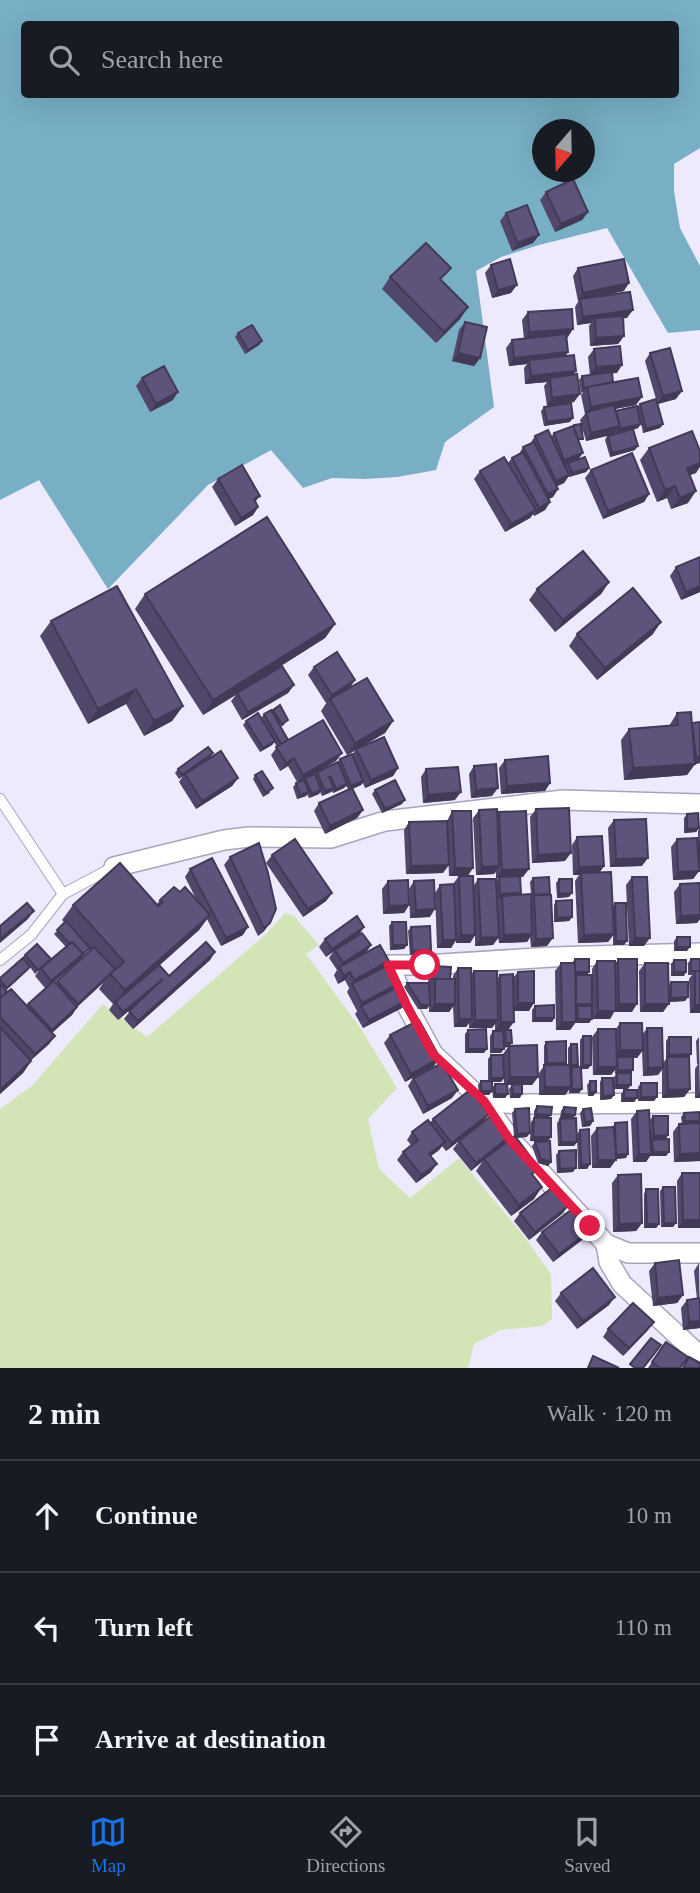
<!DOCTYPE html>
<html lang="en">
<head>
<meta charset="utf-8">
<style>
  :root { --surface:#171b24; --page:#20242c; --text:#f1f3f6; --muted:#9ea1a6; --line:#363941; --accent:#1a73e8 }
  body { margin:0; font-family:"Times New Roman",serif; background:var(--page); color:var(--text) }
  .compass { position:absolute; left:532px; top:119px; width:63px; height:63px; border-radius:50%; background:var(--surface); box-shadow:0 7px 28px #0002; rotate:200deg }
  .stop { position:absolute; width:21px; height:21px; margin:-16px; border:5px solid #e11d48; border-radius:50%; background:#fff }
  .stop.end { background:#e11d48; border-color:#fff; box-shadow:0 2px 7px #0008 }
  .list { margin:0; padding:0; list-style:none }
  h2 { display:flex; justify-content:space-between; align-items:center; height:91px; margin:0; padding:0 28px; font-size:30px }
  h2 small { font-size:23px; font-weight:400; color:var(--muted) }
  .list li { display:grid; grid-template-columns:46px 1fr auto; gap:21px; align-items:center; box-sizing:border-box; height:112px; padding:0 28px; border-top:2px solid var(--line) }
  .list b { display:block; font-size:26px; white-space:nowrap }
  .list em { font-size:23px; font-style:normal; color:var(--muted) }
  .icon { flex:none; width:38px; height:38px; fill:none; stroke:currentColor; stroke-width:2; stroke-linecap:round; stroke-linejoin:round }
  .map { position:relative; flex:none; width:700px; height:1368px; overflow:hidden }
  .search { position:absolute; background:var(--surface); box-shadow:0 7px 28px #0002; left:21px; right:21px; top:21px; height:77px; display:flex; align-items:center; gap:18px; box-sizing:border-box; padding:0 24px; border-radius:7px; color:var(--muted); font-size:26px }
  .sheet { height:427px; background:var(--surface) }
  nav { display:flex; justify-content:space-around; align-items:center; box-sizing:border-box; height:98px; border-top:2px solid var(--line); background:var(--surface); font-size:19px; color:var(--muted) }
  nav a { display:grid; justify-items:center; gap:4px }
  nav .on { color:var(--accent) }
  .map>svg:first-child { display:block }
  .green { fill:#d3e4b7 }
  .water { fill:#78afc4; fill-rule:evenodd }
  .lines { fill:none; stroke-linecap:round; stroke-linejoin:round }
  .lane-casing { stroke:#a9a4bc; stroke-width:12 }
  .street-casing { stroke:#a9a4bc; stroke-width:22 }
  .lane { stroke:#fff; stroke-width:10 }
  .street { stroke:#fff; stroke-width:19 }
  .wall { fill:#51476a; fill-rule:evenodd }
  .shaded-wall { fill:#423a56 }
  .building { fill:#5e537b; stroke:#423a56; stroke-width:2 }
  .route { stroke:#e11d48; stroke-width:9 }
</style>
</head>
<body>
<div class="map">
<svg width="700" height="1368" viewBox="0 0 700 1368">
  <rect width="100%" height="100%" fill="#edeafe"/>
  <path class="green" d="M285 913 294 916 319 945 306 954 361 1029 397 1088 368 1119 379 1169 410 1198 459 1158 523 1235 551 1274 552 1319 542 1326 501 1330 474 1344 468 1368H0V1109L32 1086 103 1004 147 1037 265 935Z"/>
  <path class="water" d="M0 0H700V148L674 164V191L680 228 700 266V330L668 333 607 228 539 245 501 257 476 271 494 407 445 442 436 470 397 477 365 479 332 478 303 488 271 450 208 485 108 589 39 480 0 500ZM24 24H676V94H24ZM542 130H584V172H542Z"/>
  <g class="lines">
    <g class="lane-casing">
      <g id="lane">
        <path d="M0 799 63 894"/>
        <path d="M0 960 31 935 63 894 114 867"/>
      </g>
    </g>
    <g class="street-casing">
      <g id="street">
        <path d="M114 867 224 840 249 837 331 838 385 821 563 800 700 804"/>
        <path d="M700 953 552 957 425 965H389L407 1006 433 1054 484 1102 511 1140 606 1244 628 1253H700"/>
        <path d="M484 1102 524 1104 700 1103"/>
        <path d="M606 1244 609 1262 622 1284 700 1356"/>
      </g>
    </g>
    <use href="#lane" class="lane"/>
    <use href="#street" class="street"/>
  </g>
  <g class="wall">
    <path d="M546 192 588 212 582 220 555 232 540 200Z"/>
    <path d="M506 213 539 235 533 243 512 251 500 221Z"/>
    <path d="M491 265 511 293 492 298 485 273Z"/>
    <path d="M578 268 624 291 595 297 627 318H623L624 336 618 344 590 346 589 326 591 323 577 325 575 307 579 300 578 301 573 276Z"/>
    <path d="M390 277 442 281 468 307 460 319 436 343 382 289Z"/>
    <path d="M528 312 568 337 567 338 568 352 565 356 576 371 573 375 574 402 547 406 544 386 547 382 525 384 524 368 527 364 509 366 506 348 512 340 524 339 522 320Z"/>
    <path d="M465 322 480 358 474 366 452 361 459 330Z"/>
    <path d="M238 333 262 341 259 345 245 354 235 337Z"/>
    <path d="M594 349 617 373H612L613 382 636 405 615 409 616 410 637 407 640 404 656 399 645 361 650 353 676 399 658 404 663 424 660 428 643 433 641 423 638 428 633 430 635 450 610 457 605 440 607 436 586 441 580 420 585 414 581 395 583 392 581 393 579 380 582 376 590 375 588 357Z"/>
    <path d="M142 378 173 400 150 412 136 386Z"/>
    <path d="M544 407 570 422 544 426 541 411Z"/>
    <path d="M574 425 580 443 578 460 589 468 586 472 569 477V476L564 483 557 486 558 489 553 497 549 499 550 502 545 510 534 516 533 514 530 518 505 532 474 479 480 471 508 463 512 458 519 454 523 447 530 444 535 436 551 437 554 433 572 427Z"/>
    <path d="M649 448 696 473 690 475 688 503 671 509 667 498 657 502 640 460Z"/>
    <path d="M591 470 649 494 644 502 603 519 585 478Z"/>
    <path d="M218 479 260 496 255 502 258 507 253 515 235 526 212 487Z"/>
    <path d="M700 557V592L681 600 670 576 676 567Z"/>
    <path d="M609 582 601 594 555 632 529 600 537 589Z"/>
    <path d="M145 594 335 624 325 638 262 678 294 685 288 693 242 720 231 701 236 695 203 715 135 609Z"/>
    <path d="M51 621 183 706 172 721 144 736 126 704 88 724 40 636Z"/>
    <path d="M577 634H653L597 680 569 646Z"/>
    <path d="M314 667 350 687 393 721 385 733 347 755 321 711 327 702 326 703 308 675Z"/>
    <path d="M273 710 285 724 281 727 288 740 342 753 336 761 310 776 315 775 317 772 338 762 340 759 352 755 356 749 398 768 393 776 365 788 363 783 361 785 352 789 363 810 357 818 325 834 314 811 319 803 348 789 346 786 344 788 333 793 332 791 331 792 322 796 320 792 319 794 309 798 307 794 306 796 297 799 293 787 297 782 288 766 280 771 271 755 277 747 274 742 272 745 260 752 243 725 246 721 261 718 264 714Z"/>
    <path d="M677 713 692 723 700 763 695 764 687 775 624 780 621 740 629 729 669 726Z"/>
    <path d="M213 753 210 757 201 764 238 778 232 786 196 809 179 782 183 776 179 779 175 773 178 769Z"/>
    <path d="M505 760 550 783 545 791 501 794 499 768Z"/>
    <path d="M474 766 492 796 471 798 469 774Z"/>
    <path d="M426 769 455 800 423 803 421 777Z"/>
    <path d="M255 775 270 793 263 797 253 779Z"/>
    <path d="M375 790 402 804 382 813 372 794Z"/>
    <path d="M536 809 565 861 532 863 530 817Z"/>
    <path d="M479 810 497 815 499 812 523 877H520L521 893 520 895 531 894 530 882 533 878 547 946 531 947 530 937 527 942 499 943 498 937 493 945 475 946V935L470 943H456V940L451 948H437L435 893 440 885 453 884 459 876 473 887 478 879 496 881 498 878H496V872L494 874 476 875 473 818Z"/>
    <path d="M452 811 468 876H449L448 851 443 873 406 874 404 830 409 822 447 821Z"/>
    <path d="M687 814 699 828 696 832 684 833V818Z"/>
    <path d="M614 820 642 866 610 867 608 828Z"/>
    <path d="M700 827V868L699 869V871L693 879 673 880 671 847 677 839 698 845V831Z"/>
    <path d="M577 837 604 866 600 872 613 906 615 903 627 941 624 945H613V935L608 942 578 943 575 881 579 875H573L572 845Z"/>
    <path d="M272 855 332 893 326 901 303 917 266 863Z"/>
    <path d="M230 857 270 923 264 931 258 936 224 865Z"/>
    <path d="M190 869 243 935 221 946 207 919 199 930 160 965 169 976 215 952 210 960 133 1029 124 1019 133 1007 118 1020 109 1010 113 1004 99 989 104 982 77 1007 72 1015 52 1033 55 1036 49 1044 31 1060V1061L23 1073 0 1094V978L25 955 48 962 66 947 54 934 65 923 62 920 73 905 157 904 160 900 180 892 197 901 185 877ZM89 949 90 951 56 983 54 981 77 962ZM30 967 35 974 40 969 35 976 45 988 27 1006 6 990Z"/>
    <path d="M632 877 644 946H629L626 885Z"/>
    <path d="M559 879 569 897 557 898 556 883Z"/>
    <path d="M388 881 409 905 404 913 383 914 382 889Z"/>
    <path d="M414 881 430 917 410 918 409 889Z"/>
    <path d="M700 883V919L697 923 676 924 674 892 680 884Z"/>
    <path d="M556 901 572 917 569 921 554 922V905Z"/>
    <path d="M392 922 407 945 404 949 390 950 389 926Z"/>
    <path d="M411 927 428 954 410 955 408 931Z"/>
    <path d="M359 935 371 945 366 953 385 967 400 983 397 987 408 1000 402 1008 363 1028 355 1014 358 1010 357 1011 347 992 350 987 349 988 345 980 338 984 334 975 337 970 329 958 333 952 326 957 319 947 325 939Z"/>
    <path d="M677 937 687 951H674V941Z"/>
    <path d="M575 959 589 972 587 975 592 1004 590 1006 592 1019 589 1023H575L570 1030H556L555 971 561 963H572Z"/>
    <path d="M618 959 632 1012H614L610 1019H593L592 969 597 961 615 964Z"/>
    <path d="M691 959H700V1013H690L689 979 692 975H688V963Z"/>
    <path d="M674 960 684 976H671V964Z"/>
    <path d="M645 963 669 985 671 982 688 997 685 1001 669 1002 663 1012H640L639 971Z"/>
    <path d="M431 966 450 979H453V976L458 968 471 975 474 971 497 979 500 975 513 978 518 972 529 1011H514L508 1030H495V1023L492 1028H469V1023L466 1027H454L453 1006 449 1012H429V1005L427 1009H418L404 987 407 983H428L429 970Z"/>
    <path d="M535 1006 554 1018 552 1022H532V1010Z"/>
    <path d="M620 1023 642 1035 647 1028 663 1063 666 1059V1041L669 1037 691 1054 689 1057 690 1089 684 1097 662 1098V1070L658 1075 643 1076 642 1051 637 1058H633V1070L631 1073 628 1089H614V1077L616 1074H615V1070L611 1075H593L592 1037 598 1029H616Z"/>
    <path d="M468 1030 484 1053H465V1034Z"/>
    <path d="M505 1030 510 1046 538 1077 532 1085H522L520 1098H510L509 1089 512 1085H507L508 1094 505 1098H493L492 1088 495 1084H504L503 1054 508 1047H504L501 1053H490V1036L493 1031 504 1033Z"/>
    <path d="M390 1035 434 1066 405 1082 384 1043Z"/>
    <path d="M583 1036 588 1069H581L582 1089 579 1093H569V1089L565 1095H539V1073L544 1066V1046L546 1042 564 1065H568V1048L571 1044 578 1065 576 1067H580V1040Z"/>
    <path d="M699 1037 700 1098H695V1069L698 1064H697L696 1041Z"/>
    <path d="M491 1055 504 1078 501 1082H492V1091L489 1095H479L478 1085 481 1081H488V1059Z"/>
    <path d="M413 1078 452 1098 423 1114 408 1086Z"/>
    <path d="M602 1078 614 1095 611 1099 600 1100V1082Z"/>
    <path d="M590 1081 596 1092 593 1096H588L587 1085Z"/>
    <path d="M641 1083 657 1097 654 1101H638V1087Z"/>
    <path d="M624 1090 637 1098 634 1102H621V1094Z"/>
    <path d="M537 1106 549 1118 551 1137 548 1141H530L531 1122 534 1118V1111Z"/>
    <path d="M564 1107 575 1115 573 1119 577 1142 574 1146H558L557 1123 560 1119H567L560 1118 561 1111Z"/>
    <path d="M515 1109 527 1137 516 1138 533 1176 534 1199 511 1216 476 1171 482 1162 471 1171 453 1149 459 1141 446 1151 442 1146 439 1150 431 1156V1172L416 1183 397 1160 403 1152 411 1145 407 1140 412 1132 430 1123 433 1119 484 1122 505 1143 514 1137 512 1113Z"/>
    <path d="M583 1109 593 1121 590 1126 582 1127 580 1113Z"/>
    <path d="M637 1111 651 1142 652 1140H660H651L650 1120 653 1116 668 1135 666 1139 669 1152 666 1156H650L646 1162H633L631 1119Z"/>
    <path d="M684 1113 698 1123H700V1161L674 1162 673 1132 679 1124H682L681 1117Z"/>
    <path d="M615 1123 626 1158 616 1159 610 1168H592L591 1136 597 1128H612Z"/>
    <path d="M580 1130 590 1164 587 1169H578L577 1134Z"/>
    <path d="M535 1142 551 1162 548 1166 538 1163 532 1146Z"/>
    <path d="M559 1151 573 1172 557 1173 556 1155Z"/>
    <path d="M682 1173 700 1228H678L677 1181Z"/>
    <path d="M618 1175 642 1223 636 1231 613 1232 612 1183Z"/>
    <path d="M663 1187 676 1223 673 1227H661L660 1191Z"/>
    <path d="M646 1189 659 1224 656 1228H644V1194Z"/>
    <path d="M568 1206 562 1214 529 1240 514 1221 520 1213Z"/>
    <path d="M592 1229 586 1237 553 1262 536 1240 542 1232Z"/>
    <path d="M655 1263 683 1295 677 1303 653 1306 649 1271Z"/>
    <path d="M699 1263 700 1328 683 1330 681 1308 687 1300 697 1299 694 1271Z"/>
    <path d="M561 1293 609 1305 577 1329 555 1301Z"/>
    <path d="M608 1329 648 1330 623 1356 603 1337Z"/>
    <path d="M666 1342 680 1368H648Z"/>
  </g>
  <g class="shaded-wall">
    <path d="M588 212 582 220 555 232 561 224Z"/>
    <path d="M539 235 533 243 512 251 517 243Z"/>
    <path d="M629 283 624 291 578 301 583 293Z"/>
    <path d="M517 285 511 293 492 298 498 290Z"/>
    <path d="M468 307 460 319 436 343 444 332Z"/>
    <path d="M633 310 627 318 595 322V318L591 323 577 325 583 317Z"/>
    <path d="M573 329 568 337 524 340 529 332Z"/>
    <path d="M624 336 618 344 590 346 596 338Z"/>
    <path d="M262 341 259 345 245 354 248 350Z"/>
    <path d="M568 352 563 360H529L527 364 509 366 514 358Z"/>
    <path d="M458 353 480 358 474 366 452 361Z"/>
    <path d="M622 365 617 373 590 375 596 367Z"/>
    <path d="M576 371 570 379 550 378 547 382 525 384 531 376Z"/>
    <path d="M682 391 676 399 657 404 663 396Z"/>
    <path d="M178 392 173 400 150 412 156 404Z"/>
    <path d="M580 394 574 402 547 406 552 398Z"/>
    <path d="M642 397 636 405 587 414 586 413 591 407Z"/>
    <path d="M573 418 570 422 544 426 547 422Z"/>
    <path d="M641 424 638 428 616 433 619 429Z"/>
    <path d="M663 424 660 428 643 433 646 429Z"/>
    <path d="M620 426 614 434 586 441 591 433Z"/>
    <path d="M638 446 635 450 610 457 612 453Z"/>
    <path d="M583 453 577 461 558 468 564 460Z"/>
    <path d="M700 463V467L696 473 679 479 687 468Z"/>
    <path d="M589 468 586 472 569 477 572 473Z"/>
    <path d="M569 475 564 483 551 489 556 481Z"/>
    <path d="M675 486 667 498 657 502 665 490Z"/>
    <path d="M558 489 553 497 542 502 548 494Z"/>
    <path d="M696 491 688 503 671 509 680 498Z"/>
    <path d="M649 494 644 502 603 519 608 511Z"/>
    <path d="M550 502 545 510 534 516 539 508Z"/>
    <path d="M258 507 253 515 235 526 241 518Z"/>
    <path d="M536 510 530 518 505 532 511 524Z"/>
    <path d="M609 582 601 594 555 632 563 620Z"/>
    <path d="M700 586V592L681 600 686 592Z"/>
    <path d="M661 622 653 634 597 680 605 668Z"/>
    <path d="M335 624 325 638 203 715 213 700Z"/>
    <path d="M355 680 350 688 330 699 326 703 332 695Z"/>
    <path d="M294 685 288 693 242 720 248 712Z"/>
    <path d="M136 689 126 704 88 724 98 709Z"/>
    <path d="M183 706 172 721 144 736 154 721Z"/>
    <path d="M393 721 385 733 347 755 355 743Z"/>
    <path d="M275 741 272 745 260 752 263 748Z"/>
    <path d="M213 753 210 757 185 775V774L179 779 182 775Z"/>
    <path d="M342 753 336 761 298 783 303 775Z"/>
    <path d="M700 756V763L695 764 687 775 624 780 633 768 691 764 696 757Z"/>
    <path d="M294 758 288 766 280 771 286 763Z"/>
    <path d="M398 768 393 776 365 788 371 780Z"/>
    <path d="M238 778 232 786 196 809 202 801Z"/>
    <path d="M363 781 361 785 348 791 351 786Z"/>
    <path d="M550 783 545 791 501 794 507 786Z"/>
    <path d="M347 784 344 788 333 793 336 789Z"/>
    <path d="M334 788 331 792 322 796 325 791Z"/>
    <path d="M498 788 492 796 471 798 476 790Z"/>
    <path d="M321 790 319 794 309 798 312 794Z"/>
    <path d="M309 792 306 796 297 799 300 795Z"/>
    <path d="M461 792 455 800 423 803 428 795Z"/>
    <path d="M405 800 402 804 382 813 385 809Z"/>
    <path d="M363 810 357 818 325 834 330 826Z"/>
    <path d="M699 828 696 832 684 833 687 829Z"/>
    <path d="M571 853 565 861 532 863 538 855Z"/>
    <path d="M648 858 642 866 610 867 616 859Z"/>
    <path d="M449 865 443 873 406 874 411 866Z"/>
    <path d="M499 866 494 874 476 875 482 867Z"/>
    <path d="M604 866 598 874 581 873 579 875H573L579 867Z"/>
    <path d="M455 868H473L468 876H449Z"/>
    <path d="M529 869 523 877 496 878 502 870Z"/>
    <path d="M699 871 693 879 673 880 678 872Z"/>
    <path d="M332 893 326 901 303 917 308 909Z"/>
    <path d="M521 893 518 897 502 896 501 898H497L500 894Z"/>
    <path d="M572 893 569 897 557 898 559 894Z"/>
    <path d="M409 905 404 913 383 914 389 906Z"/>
    <path d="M435 909 430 917 410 918 416 910Z"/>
    <path d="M34 911 28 919 0 943V939Z"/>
    <path d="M210 915 199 930 114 1005 125 990Z"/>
    <path d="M700 915V919L697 923 676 924 681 916Z"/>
    <path d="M572 917 569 921 554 922 557 918Z"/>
    <path d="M270 923 264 931 258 936 264 928Z"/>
    <path d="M248 927 243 935 221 946 226 938Z"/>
    <path d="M364 927 359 935 335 950 326 957 332 949Z"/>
    <path d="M532 934 527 942 499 943 504 935Z"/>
    <path d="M614 934 608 942 578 943 584 935Z"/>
    <path d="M461 935H475L470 943H456Z"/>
    <path d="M499 937 493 945 475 946 481 938Z"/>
    <path d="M553 938 547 946 531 947 536 939Z"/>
    <path d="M635 938H650L644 946H629Z"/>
    <path d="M443 940H456L451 948H437Z"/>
    <path d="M616 941H627L624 945H613Z"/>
    <path d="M371 945 365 953 340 968 343 963Z"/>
    <path d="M393 945H407L404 949 390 950Z"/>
    <path d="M677 947H690L687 951H674Z"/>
    <path d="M90 948 77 962 46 989 51 981Z"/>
    <path d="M431 950 428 954 410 955 412 951Z"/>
    <path d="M215 952 210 960 133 1029 138 1021Z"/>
    <path d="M389 961 383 969 352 984 349 988 354 980Z"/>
    <path d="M30 967 27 971 4 992 7 988Z"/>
    <path d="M350 972 345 980 338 984 344 976Z"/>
    <path d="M575 972H589L586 976H572Z"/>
    <path d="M674 972H686L684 976H671Z"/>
    <path d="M110 974 104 982 77 1007 72 1015 46 1038 52 1030 73 1011 78 1004Z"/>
    <path d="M163 979 157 987 118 1020 123 1012Z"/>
    <path d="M400 983 394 991 361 1006 357 1011 362 1003Z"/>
    <path d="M688 997 685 1001 668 1002 671 998Z"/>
    <path d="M408 1000 402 1008 363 1028 369 1020Z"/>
    <path d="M518 1003H534L529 1011H512Z"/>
    <path d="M435 1004H455L449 1012H429Z"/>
    <path d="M576 1004H592L589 1008 577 1006 576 1008H573Z"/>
    <path d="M619 1004H637L632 1012H614L610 1019H593L598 1011H614Z"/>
    <path d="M645 1004H669L663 1012H640Z"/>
    <path d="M421 1005H430L427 1009H418Z"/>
    <path d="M695 1005H700V1013H690Z"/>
    <path d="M535 1018H554L552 1022H532Z"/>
    <path d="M459 1019H472L466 1027H454Z"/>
    <path d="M578 1019H592L589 1023H575Z"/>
    <path d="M475 1020H498L492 1028H469Z"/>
    <path d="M501 1022H514L508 1030H495Z"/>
    <path d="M562 1022H576L570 1030H556Z"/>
    <path d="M55 1036 49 1044 29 1062 35 1054Z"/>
    <path d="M506 1043H512L509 1047 503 1048Z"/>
    <path d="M468 1049H487L484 1053H465Z"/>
    <path d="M493 1049H504L501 1053H490Z"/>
    <path d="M620 1050H643L637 1058H615Z"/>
    <path d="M691 1054 688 1058 667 1057 669 1055Z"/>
    <path d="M440 1058 434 1066 405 1082 411 1074Z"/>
    <path d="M31 1061 23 1073 0 1094V1090Z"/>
    <path d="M547 1063H566L563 1067H544Z"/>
    <path d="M583 1065H591L588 1069H580Z"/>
    <path d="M598 1067H617L611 1075H593Z"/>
    <path d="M663 1067 658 1075 643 1076 648 1068Z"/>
    <path d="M618 1070H633L630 1074H615Z"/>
    <path d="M510 1077H538L532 1085H504Z"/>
    <path d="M491 1078H504L501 1082H488Z"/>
    <path d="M617 1085H631L628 1089H614Z"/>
    <path d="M545 1087H571L565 1095H539Z"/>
    <path d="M572 1089H582L579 1093H569Z"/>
    <path d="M690 1089 684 1097 662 1098 668 1090Z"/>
    <path d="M458 1090 452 1098 423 1114 428 1106Z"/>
    <path d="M481 1091H492L489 1095H479Z"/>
    <path d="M590 1092H596L593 1096H588Z"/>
    <path d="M700 1092V1098H695Z"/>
    <path d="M495 1094H508L505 1098H493Z"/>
    <path d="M513 1094H522L520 1098H510Z"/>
    <path d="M614 1095 611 1099 600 1100 603 1096Z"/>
    <path d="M641 1097H657L654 1101H638Z"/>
    <path d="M624 1098H637L634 1102H621Z"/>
    <path d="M489 1114 483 1122 446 1151 452 1143Z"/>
    <path d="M536 1114 551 1115 548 1119 534 1118Z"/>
    <path d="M563 1114 575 1115 572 1119 560 1118Z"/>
    <path d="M593 1121 590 1126 582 1127 585 1122Z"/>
    <path d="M685 1121H700L697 1125H682Z"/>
    <path d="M530 1133 527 1137 514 1138 517 1134Z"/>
    <path d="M668 1135 665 1140H651L654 1136Z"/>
    <path d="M509 1137 504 1145 484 1159 471 1171 476 1163Z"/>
    <path d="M533 1137H551L548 1141H530Z"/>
    <path d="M445 1142 439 1150 423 1162 429 1154Z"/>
    <path d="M561 1142H577L574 1146H558Z"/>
    <path d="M653 1152H669L666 1156H650L646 1162H633L639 1154H651Z"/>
    <path d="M700 1153V1161L674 1162 680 1154Z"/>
    <path d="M628 1154 626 1158 614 1159 616 1155Z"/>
    <path d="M541 1159 551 1162 548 1166 538 1163Z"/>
    <path d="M598 1160H616L610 1168H592Z"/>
    <path d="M437 1164 431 1172 416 1183 421 1175Z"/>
    <path d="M590 1164 587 1169H578L581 1165Z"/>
    <path d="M576 1168 573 1172 557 1173 560 1169Z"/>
    <path d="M542 1187 534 1199 511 1216 519 1205Z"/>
    <path d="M568 1206 562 1214 529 1240 535 1232Z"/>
    <path d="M683 1220H700V1228H678Z"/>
    <path d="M642 1223 636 1231 613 1232 619 1224Z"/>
    <path d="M664 1223H676L673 1227H661Z"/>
    <path d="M647 1224H659L656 1228H644Z"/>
    <path d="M592 1229 586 1237 553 1262 559 1254Z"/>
    <path d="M683 1295 677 1303 653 1306 658 1298Z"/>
    <path d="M615 1297 609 1305 577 1329 583 1321Z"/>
    <path d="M700 1321V1328L683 1330 689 1322Z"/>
    <path d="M654 1322 648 1330 623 1356 629 1348Z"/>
  </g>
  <g class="building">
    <path d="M573 179 588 212 561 224 546 192Z"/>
    <path d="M527 205 539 235 517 243 506 213Z"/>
    <path d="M426 243 451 268 440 279 468 307 444 332 390 277Z"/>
    <path d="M510 259 517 285 498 290 491 265Z"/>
    <path d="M624 259 629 283 583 293 578 268Z"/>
    <path d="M630 292 633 310 583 317 580 299Z"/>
    <path d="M572 309 573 329 529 332 528 312Z"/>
    <path d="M623 316 624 336 596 338 595 318Z"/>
    <path d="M465 322 487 327 480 358 458 353Z"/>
    <path d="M252 325 262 341 248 350 238 333Z"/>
    <path d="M566 334 568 352 514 358 512 340Z"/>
    <path d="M620 346 622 365 596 367 594 349Z"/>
    <path d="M670 348 682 391 663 396 650 353Z"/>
    <path d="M574 355 576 371 531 376 529 360Z"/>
    <path d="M164 366 178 392 156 404 142 378Z"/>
    <path d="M612 372 613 382 584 389 582 376Z"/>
    <path d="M577 374 580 394 552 398 550 378Z"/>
    <path d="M638 378 642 397 591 407 587 387Z"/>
    <path d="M656 399 663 424 646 429 640 404Z"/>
    <path d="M571 403 573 418 547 422 544 407Z"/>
    <path d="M614 405 620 426 591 433 586 412Z"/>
    <path d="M637 406 641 424 619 429V427L620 426 616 411Z"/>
    <path d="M581 424 583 439H578L574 429V425Z"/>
    <path d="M573 426 583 453 564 460 554 433Z"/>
    <path d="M633 429 638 446 612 453 608 436Z"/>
    <path d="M548 430 569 475 556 481 535 436Z"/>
    <path d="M692 431 700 451V463L687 468 696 491 680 498 675 486 665 490 649 448Z"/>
    <path d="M534 442 558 489 548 494 523 447Z"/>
    <path d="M523 452 550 502 539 508 512 458Z"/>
    <path d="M632 453 649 494 608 511 591 470Z"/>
    <path d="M504 457 536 510 511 524 480 471Z"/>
    <path d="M585 457 589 468 572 473 568 463Z"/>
    <path d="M242 465 260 496 254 499 258 507 241 518 218 479Z"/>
    <path d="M267 517 335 624 213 700 145 594Z"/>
    <path d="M583 551 609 582 563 620 537 589Z"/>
    <path d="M700 557V586L686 592 676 567Z"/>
    <path d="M117 586 183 706 154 721 136 689 98 709 51 621Z"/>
    <path d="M633 588 661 622 605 668 577 634Z"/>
    <path d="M337 652 355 680 332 695 314 667Z"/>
    <path d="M282 666 294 685 248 712 237 693Z"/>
    <path d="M367 678 393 721 355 743 330 699Z"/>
    <path d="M280 705 288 720 282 724 273 710Z"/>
    <path d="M271 710 288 740 281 744 264 714Z"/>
    <path d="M691 712 695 764 633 768 629 729 678 725 677 713Z"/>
    <path d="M258 713 275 741 263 748 246 721Z"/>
    <path d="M323 720 342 753 303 775 294 758 286 763 276 747Z"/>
    <path d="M700 722V756L696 757 692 723Z"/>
    <path d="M384 737 398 768 371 780 356 749Z"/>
    <path d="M208 747 213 753 182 775 178 769Z"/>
    <path d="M221 751 238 778 202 801 185 774Z"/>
    <path d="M352 754 363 781 351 786 340 759Z"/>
    <path d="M548 756 550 783 507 786 505 760Z"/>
    <path d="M338 762 347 784 336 789 331 777H329L334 788 325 791 317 772Z"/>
    <path d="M496 764 498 788 476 790 474 766Z"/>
    <path d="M458 767 461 792 428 795 426 769Z"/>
    <path d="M262 771 273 788 266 793 255 775Z"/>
    <path d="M315 774 321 790 312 794 305 778Z"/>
    <path d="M304 780 309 792 300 795 296 783Z"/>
    <path d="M395 780 405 800 385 809 375 790Z"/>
    <path d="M352 788 363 810 330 826 319 803Z"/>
    <path d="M569 808 571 853 538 855 536 809Z"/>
    <path d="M497 809 499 866 482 867 479 810Z"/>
    <path d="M452 811H471L473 868H455Z"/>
    <path d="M526 811 529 869 502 870 499 812Z"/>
    <path d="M698 813 699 828 687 829V814Z"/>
    <path d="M646 819 648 858 616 859 614 820Z"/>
    <path d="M447 821 449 865 411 866 409 822Z"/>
    <path d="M602 836 604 866 579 867 577 837Z"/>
    <path d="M697 838 699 871 678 872 677 839Z"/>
    <path d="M295 839 332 893 308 909 272 855Z"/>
    <path d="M259 843 268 873 276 909 270 923 264 928 230 857Z"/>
    <rect x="699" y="843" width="1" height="21"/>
    <path d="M212 858 248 927 226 938 190 869Z"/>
    <path d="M120 863 158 906 163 902 160 900 174 887 180 892 185 887 210 915 125 990 110 974 124 962 73 905Z"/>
    <path d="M611 872 614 934 584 935 581 873Z"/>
    <path d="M459 876H473L475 935H461Z"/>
    <path d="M520 876 521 893 500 894 499 877Z"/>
    <path d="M549 877 550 894 534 895 533 878Z"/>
    <path d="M632 877H647L650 938H635Z"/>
    <path d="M478 879H496L499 937 481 938Z"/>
    <path d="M559 879H572V893L559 894Z"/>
    <path d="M408 880 409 905 389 906 388 881Z"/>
    <path d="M434 880 435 909 416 910 414 881Z"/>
    <path d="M700 883V915L681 916 680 884Z"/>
    <path d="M454 884 456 940H443L440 885Z"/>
    <path d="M531 894 532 934 504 935 502 896Z"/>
    <path d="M534 895H551L553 938 536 939Z"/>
    <path d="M572 900V917L557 918 556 901Z"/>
    <path d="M27 903 34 911 0 939V926Z"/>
    <path d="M615 903H626L627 941H616Z"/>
    <path d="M357 916 364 927 332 949 325 939Z"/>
    <path d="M66 921 90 948 80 956 83 954 72 942 70 944 57 930Z"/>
    <path d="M392 922H406L407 945H393Z"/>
    <path d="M430 926 431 950 412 951 411 927Z"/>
    <path d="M362 933 371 945 343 963 335 950Z"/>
    <rect x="677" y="937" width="13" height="10"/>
    <path d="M72 942 83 954 51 981 41 968Z"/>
    <path d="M206 942 215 952 138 1021 129 1011 163 979 123 1012 115 1002 159 965 169 976Z"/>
    <path d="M37 944 51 959 38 970 25 955Z"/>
    <path d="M380 945 389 961 354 980 350 972 344 976 339 967Z"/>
    <path d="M94 947 115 969 78 1004 57 981Z"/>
    <path d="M23 958 30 967 7 988 0 980V978Z"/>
    <rect x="575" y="959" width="14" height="13"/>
    <path d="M618 959H637V1004H619Z"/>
    <rect x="691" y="959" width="9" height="12"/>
    <rect x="674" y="960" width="12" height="12"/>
    <path d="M597 961H615L616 1011H598Z"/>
    <path d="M561 963H575L576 1022H562Z"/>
    <path d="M645 963H668L669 1004H645Z"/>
    <path d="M390 964 400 983 362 1003 352 984Z"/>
    <path d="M431 966 451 967 450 979H431Z"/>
    <path d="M458 968H471L472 1019H459Z"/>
    <path d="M474 971H497L498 1020H475Z"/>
    <path d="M534 971V1003H518V972Z"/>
    <rect x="695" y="971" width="5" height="34"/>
    <path d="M513 974 514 1022H501L500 975Z"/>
    <rect x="576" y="975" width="16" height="29"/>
    <rect x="435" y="979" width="20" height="25"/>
    <path d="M54 981 77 1007 52 1030 28 1004Z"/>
    <path d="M671 982H688V997L671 998Z"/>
    <path d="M407 983H429L430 1005H421Z"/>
    <path d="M0 984 7 992 0 998Z"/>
    <path d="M401 985 408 1000 369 1020 361 1006Z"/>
    <path d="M11 989 55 1036 35 1054 0 1017V998Z"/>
    <path d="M554 1005V1018H535V1006Z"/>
    <path d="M577 1006H592V1019H578Z"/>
    <path d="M419 1020 440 1058 411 1074 390 1035Z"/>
    <path d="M620 1023H642L643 1050H620Z"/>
    <path d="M0 1027 31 1061 0 1090Z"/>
    <path d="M647 1028H662L663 1067 648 1068Z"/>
    <path d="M486 1029 487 1049H468V1030Z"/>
    <path d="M598 1029H616L617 1067H598Z"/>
    <path d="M505 1030H511L512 1043H506Z"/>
    <path d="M493 1031H503L504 1049H493Z"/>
    <rect x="583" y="1036" width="8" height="29"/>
    <path d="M669 1037H691V1054L669 1055Z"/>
    <path d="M566 1041V1063H547L546 1042Z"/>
    <path d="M571 1044H577L578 1065H571Z"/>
    <path d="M537 1045 538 1077H510L509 1046Z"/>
    <path d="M491 1055H503L504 1078H491Z"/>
    <path d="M617 1057H633V1070H618Z"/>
    <path d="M667 1057H689L690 1089 668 1090Z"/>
    <path d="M442 1063 458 1090 428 1106 413 1078Z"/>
    <path d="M544 1065H570L571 1087H545Z"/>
    <path d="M572 1067H581L582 1089H572Z"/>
    <rect x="617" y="1073" width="14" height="12"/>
    <path d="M602 1078H613L614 1095 603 1096Z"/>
    <rect x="481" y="1081" width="11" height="10"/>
    <rect x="590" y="1081" width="6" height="11"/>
    <rect x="641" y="1083" width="16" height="14"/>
    <path d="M495 1084H507L508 1094H495Z"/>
    <path d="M522 1084V1094H513L512 1085Z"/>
    <path d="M470 1090 489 1114 452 1143 433 1119Z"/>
    <rect x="624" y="1090" width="13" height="8"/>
    <path d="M537 1106 552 1107 551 1115 536 1114Z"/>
    <path d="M564 1107 576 1108 575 1115 563 1114Z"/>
    <path d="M529 1108 530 1133 517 1134 515 1109Z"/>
    <path d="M591 1108 593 1121 585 1122 583 1109Z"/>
    <path d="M649 1110 651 1154H639L637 1111Z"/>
    <path d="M699 1112 700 1121H685L684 1113Z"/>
    <path d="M492 1115 509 1137 476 1163 459 1141Z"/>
    <path d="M653 1116H668V1135L654 1136Z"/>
    <path d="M534 1118H551V1137H533Z"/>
    <path d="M576 1118 577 1142H561L560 1119Z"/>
    <path d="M428 1120 445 1142 429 1154 437 1164 421 1175 403 1152 418 1140 412 1132Z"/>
    <path d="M627 1122 628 1154 616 1155 615 1123Z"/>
    <path d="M700 1123V1153L680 1154 679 1124Z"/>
    <path d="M614 1127 616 1160H598L597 1128Z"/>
    <path d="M589 1129 590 1164 581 1165 580 1130Z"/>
    <path d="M515 1136 539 1168 532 1174 542 1187 519 1205 484 1159Z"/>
    <path d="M669 1139V1152H653L652 1140Z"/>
    <path d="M550 1141 551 1162 541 1159 535 1142Z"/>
    <path d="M576 1150V1168L560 1169 559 1151Z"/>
    <path d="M682 1173H700V1220H683Z"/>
    <path d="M641 1174 642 1223 619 1224 618 1175Z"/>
    <path d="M553 1187 568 1206 535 1232 520 1213Z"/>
    <path d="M663 1187H675L676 1223H664Z"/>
    <path d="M646 1189H658L659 1224H647Z"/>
    <path d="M575 1207 592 1229 559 1254 542 1232Z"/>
    <path d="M679 1260 683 1295 658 1298 655 1263Z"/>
    <path d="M593 1268 615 1297 583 1321 561 1293Z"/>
    <path d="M700 1298V1321L689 1322 687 1300Z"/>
    <path d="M633 1303 654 1322 629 1348 608 1329Z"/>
    <path d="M651 1338 661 1345 643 1368H635L630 1364Z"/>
    <path d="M666 1342 688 1357 680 1368H660L652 1362Z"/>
    <path d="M593 1356 619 1368H588Z"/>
    <path d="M689 1357 700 1363V1368H683Z"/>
  </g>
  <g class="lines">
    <path class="route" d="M425 965H388L407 1006 433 1054 484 1101 510 1140 590 1226"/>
  </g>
</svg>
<svg class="compass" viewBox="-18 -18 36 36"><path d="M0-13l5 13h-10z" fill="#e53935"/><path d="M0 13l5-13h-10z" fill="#9ea1a6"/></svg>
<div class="stop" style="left:425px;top:965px"></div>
<div class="stop end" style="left:590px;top:1226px"></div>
<div class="search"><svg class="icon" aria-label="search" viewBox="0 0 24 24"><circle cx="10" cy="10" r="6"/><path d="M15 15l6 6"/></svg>Search here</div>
</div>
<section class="sheet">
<h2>2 min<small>Walk · 120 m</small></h2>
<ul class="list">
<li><svg class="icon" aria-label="ahead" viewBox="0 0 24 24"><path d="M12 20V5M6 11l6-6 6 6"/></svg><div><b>Continue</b></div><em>10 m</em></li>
<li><svg class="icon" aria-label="left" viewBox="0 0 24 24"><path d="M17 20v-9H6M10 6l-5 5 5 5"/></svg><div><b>Turn left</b></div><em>110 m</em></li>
<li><svg class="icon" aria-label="arrive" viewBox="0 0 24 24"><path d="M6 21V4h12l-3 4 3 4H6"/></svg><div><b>Arrive at destination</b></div></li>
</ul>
</section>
<nav>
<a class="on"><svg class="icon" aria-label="map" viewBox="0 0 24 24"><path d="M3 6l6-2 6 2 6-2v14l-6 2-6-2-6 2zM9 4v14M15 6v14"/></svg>Map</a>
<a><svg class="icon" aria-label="directions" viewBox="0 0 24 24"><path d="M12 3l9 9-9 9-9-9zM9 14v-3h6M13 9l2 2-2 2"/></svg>Directions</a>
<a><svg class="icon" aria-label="saved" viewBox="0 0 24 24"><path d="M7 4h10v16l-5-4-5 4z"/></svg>Saved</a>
</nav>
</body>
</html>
